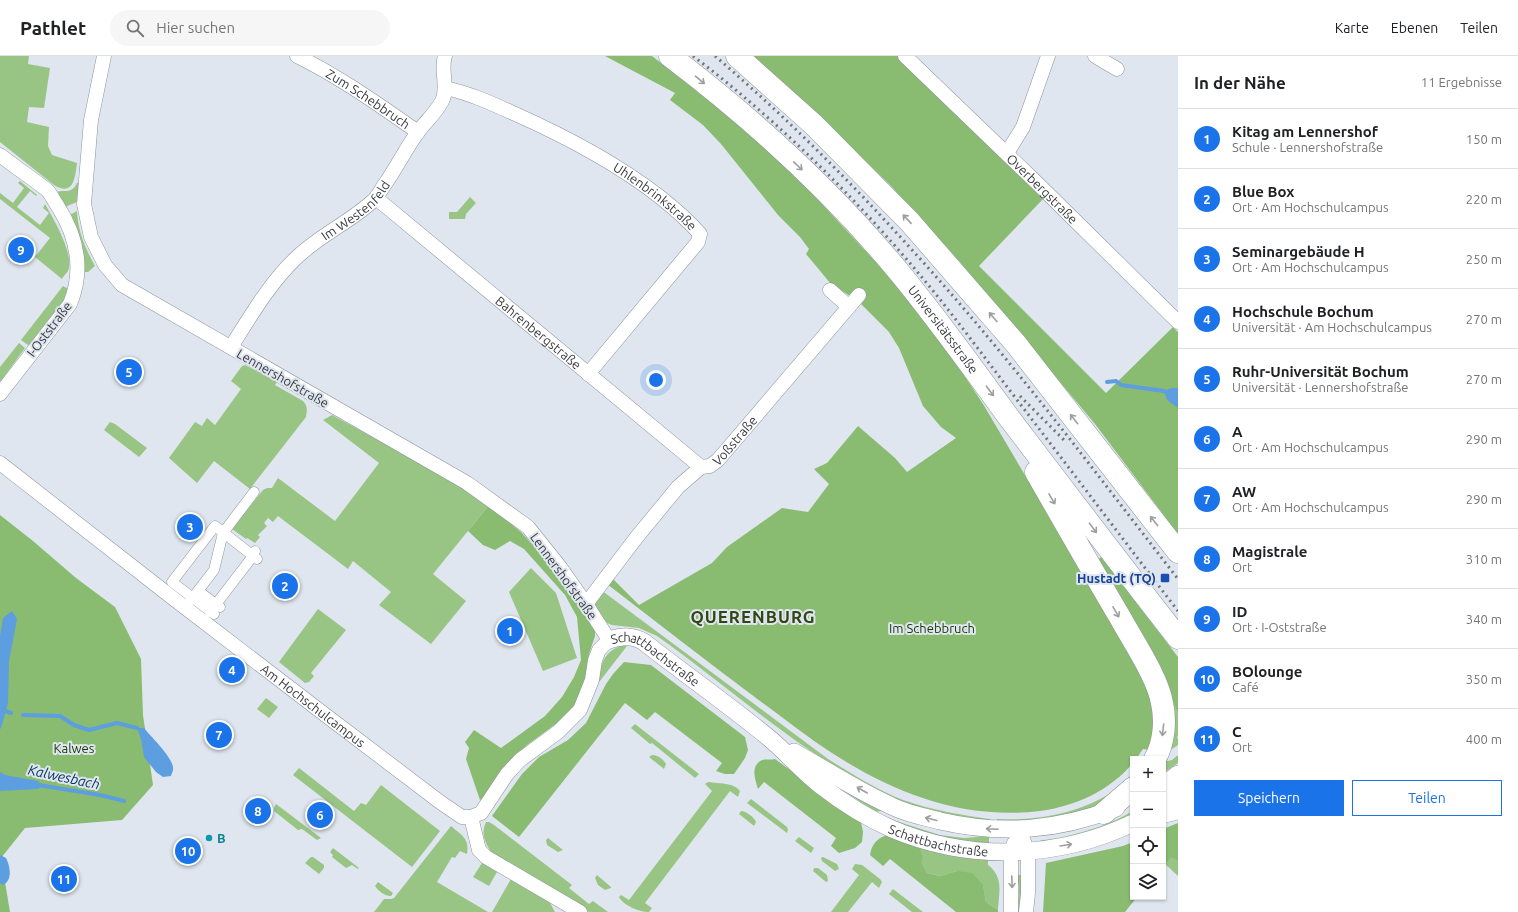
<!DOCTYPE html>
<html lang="de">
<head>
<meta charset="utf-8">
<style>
  :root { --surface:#fff; --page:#f6f6f6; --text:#202124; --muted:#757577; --line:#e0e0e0; --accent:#1a73e8 }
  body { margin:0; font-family:Ubuntu,sans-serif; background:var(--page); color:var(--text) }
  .controls { position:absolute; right:12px; bottom:12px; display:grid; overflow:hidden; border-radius:0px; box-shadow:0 1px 3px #0004 }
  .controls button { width:36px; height:36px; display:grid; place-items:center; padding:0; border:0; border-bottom:1px solid var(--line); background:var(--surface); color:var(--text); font:20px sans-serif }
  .you { position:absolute; left:656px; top:324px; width:14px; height:14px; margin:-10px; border:3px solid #fff; border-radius:50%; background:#1a73e8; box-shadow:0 0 0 6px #1a73e833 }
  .badge { display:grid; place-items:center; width:26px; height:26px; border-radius:50%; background:var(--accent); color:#fff; font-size:13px; font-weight:700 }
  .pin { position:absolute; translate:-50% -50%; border:2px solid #fff; box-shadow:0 1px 4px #0006 }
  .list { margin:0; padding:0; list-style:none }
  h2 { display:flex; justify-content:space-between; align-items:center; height:52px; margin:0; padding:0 16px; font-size:17px }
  h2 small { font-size:13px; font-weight:400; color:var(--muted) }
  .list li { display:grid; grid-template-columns:26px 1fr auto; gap:12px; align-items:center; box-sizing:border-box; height:60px; padding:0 16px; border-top:1px solid var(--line) }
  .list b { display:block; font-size:15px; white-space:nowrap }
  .list p { margin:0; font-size:13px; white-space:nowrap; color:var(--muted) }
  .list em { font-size:13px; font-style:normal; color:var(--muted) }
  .actions { display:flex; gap:8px; padding:12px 16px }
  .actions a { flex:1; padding:9px 0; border:1px solid var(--accent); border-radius:0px; text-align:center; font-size:14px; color:var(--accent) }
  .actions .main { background:var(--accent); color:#fff }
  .icon { flex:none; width:22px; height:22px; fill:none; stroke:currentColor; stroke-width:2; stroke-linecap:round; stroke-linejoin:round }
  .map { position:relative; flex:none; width:1178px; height:856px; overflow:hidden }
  header { display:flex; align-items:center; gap:24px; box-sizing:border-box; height:56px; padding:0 20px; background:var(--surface); border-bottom:1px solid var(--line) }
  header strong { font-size:19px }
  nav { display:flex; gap:22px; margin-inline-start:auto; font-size:14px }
  .search { width:280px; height:36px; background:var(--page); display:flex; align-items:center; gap:10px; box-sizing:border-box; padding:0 14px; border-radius:22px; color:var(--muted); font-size:15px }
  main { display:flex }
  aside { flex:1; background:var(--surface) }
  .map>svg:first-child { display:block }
  .green { fill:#99c584 }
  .forest { fill:#89bc70 }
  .water { fill:#5c9edf }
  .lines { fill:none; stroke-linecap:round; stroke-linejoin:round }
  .stream { stroke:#5c9edf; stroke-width:4 }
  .pedestrian-casing { stroke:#8d939b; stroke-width:11 }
  .minor-casing { stroke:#8d939b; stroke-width:15 }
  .tertiary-casing { stroke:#8d939b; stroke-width:18 }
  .trunk-casing { stroke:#8d939b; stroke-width:23 }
  .pedestrian { stroke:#fff; stroke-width:10 }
  .minor { stroke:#fff; stroke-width:14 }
  .tertiary { stroke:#fff; stroke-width:17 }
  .trunk { stroke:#fff; stroke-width:22 }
  .rail { stroke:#72757b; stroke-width:3; stroke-dasharray:2 4; stroke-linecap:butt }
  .oneway { stroke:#9c9ea0 }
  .transit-dot { fill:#1a4fb4; stroke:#dfe6ef; stroke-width:1.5 }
  .culture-dot { fill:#0f9aa8; stroke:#dfe6ef; stroke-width:1.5 }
  .labels { text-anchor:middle; stroke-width:4; stroke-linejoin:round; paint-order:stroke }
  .street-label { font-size:13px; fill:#3a3c40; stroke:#dfe6ef }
  .transit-label { font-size:13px; font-weight:bold; fill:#164399; stroke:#dfe6ef; text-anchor:end }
  .park-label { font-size:13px; fill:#163600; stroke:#dfe6ef }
  .culture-label { font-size:13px; font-weight:bold; fill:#0d838f; stroke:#dfe6ef; text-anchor:start }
  .water-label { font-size:14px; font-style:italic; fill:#00325b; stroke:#dfe6ef }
  .district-label { font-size:17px; font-weight:bold; letter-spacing:1px; fill:#324611; stroke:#dfe6ef }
</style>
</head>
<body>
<header>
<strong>Pathlet</strong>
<div class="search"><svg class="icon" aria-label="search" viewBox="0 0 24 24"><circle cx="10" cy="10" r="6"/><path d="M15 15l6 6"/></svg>Hier suchen</div>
<nav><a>Karte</a><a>Ebenen</a><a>Teilen</a></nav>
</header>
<main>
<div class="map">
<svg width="1178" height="856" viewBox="0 0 1178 856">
  <rect width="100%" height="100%" fill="#dfe6ef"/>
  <g class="green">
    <path d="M0 0H29L28 8 50 12 44 52 29 51 27 66 49 71 48 90 52 99 77 107C75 121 74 141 54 129L0 86Z"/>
    <path d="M20 125 37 139 36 140 30 135 17 151 40 169 49 157 43 152 45 148C53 162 75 199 68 215 66 218 63 220 62 223L35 201 50 182 0 143V137L13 147 24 132 18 127Z"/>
    <path d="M77 127H79L77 146 65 151 56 136C65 133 71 139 77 127Z"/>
    <path d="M470 141 476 147 466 158 465 163H449V156H457Z"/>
    <path d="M77 155C78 175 85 192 95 210L88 216H84L83 198 70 159Z"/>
    <path d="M63 230 70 234 66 242 31 288 28 289 21 284Z"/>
    <path d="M19 287 25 292 0 326V311Z"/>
    <path d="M245 309 277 326 275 329 303 345C308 350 307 354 306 361L250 433 214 405 197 427 169 402 195 366 202 370 207 362 215 369 241 333 231 325 242 310Z"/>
    <path d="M332 359 460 429 489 449 433 518 466 545 431 588 379 549 391 536 353 505 348 513 278 460 273 466 268 462 264 467 267 470 258 479 260 481 255 487 247 482 246 483 232 473 263 434 267 432H272L278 422 335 465 379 407 323 364Z"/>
    <path d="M110 366 115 368 147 392 139 401 104 374Z"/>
    <path d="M531 512 556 537 577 602 543 615 509 536Z"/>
    <path d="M601 534 828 703C852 718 877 734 903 744 932 754 960 759 990 763V766C960 762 930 758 902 746 810 707 738 637 657 580L639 572 612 569 607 567 594 551 596 541Z"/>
    <path d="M318 553 346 574 311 617 314 620 309 626 305 627 279 606Z"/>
    <path d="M620 590H627L596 630C601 611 601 598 620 590Z"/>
    <path d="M266 642 278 651 269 662 257 653Z"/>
    <path d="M1172 644 1178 658V680L1177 681 1178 683V689L1166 697Z"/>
    <path d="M635 668 699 718 695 722 652 687 650 688 631 672Z"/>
    <path d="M652 699C658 699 663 703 666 708L664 713 649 701Z"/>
    <path d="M1178 699V707L1163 717V706L1172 704Z"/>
    <path d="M299 712 354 755 361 747 366 749 381 729 440 775 412 811 293 719Z"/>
    <path d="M1133 717V723C1123 731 1114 740 1103 746 1075 764 1030 765 997 766V763C1039 765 1083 757 1118 732 1123 728 1128 722 1133 717Z"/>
    <path d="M822 720 882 753 881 755 875 756Z"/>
    <path d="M708 726C719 728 733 726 740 735L738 741 730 735 645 847 652 852 649 856C640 856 624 850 619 841L621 839 629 844 712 735 705 728Z"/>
    <path d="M751 743 787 771 788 774 787 777 747 747Z"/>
    <path d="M276 748 321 782 317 784 302 773 298 774 274 755V752Z"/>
    <path d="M741 755C746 755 754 761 756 766L754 770 739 758Z"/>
    <path d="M1133 755V760L1123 764 1061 784 1036 786C1044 783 1054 783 1063 781 1088 775 1111 768 1133 755Z"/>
    <path d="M893 764 940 779 964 782 989 780V789L940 782 893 766Z"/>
    <path d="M486 766H489L494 769 572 829 569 832 589 848 593 845 608 856H589L493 799C486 788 480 779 486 766Z"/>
    <path d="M451 770C461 779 470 782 467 798L460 795 455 802 452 801 437 826 488 856H374L384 843H391L394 842Z"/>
    <path d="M799 781 814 792 811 797 795 785Z"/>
    <path d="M548 782 563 794 558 796 547 789 546 784Z"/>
    <path d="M920 791 988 803V809C1004 821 999 837 998 854L986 846 983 830 957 815 940 820 927 817 920 807 923 800Z"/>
    <path d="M333 792 359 812 358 813 352 809 346 812 332 801 333 799 330 796Z"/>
    <path d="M1172 800 1178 806V820L1164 807Z"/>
    <path d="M311 801H313L324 809V812L319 818 305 807Z"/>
    <path d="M823 801 837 808 839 813 835 815 822 805 821 802Z"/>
    <path d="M482 807 497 816 489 830 473 821Z"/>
    <path d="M855 808 862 809 880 823 882 826 879 832 872 826 848 856H831L859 819 852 813Z"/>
    <path d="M814 812H818L827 819 828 825 826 826 813 815Z"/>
    <path d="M597 819 611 831V832L605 834 598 829 595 822Z"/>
    <path d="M1017 819H1021V856H1018L1019 832Z"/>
    <path d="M511 823 549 845 555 856H492Z"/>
    <path d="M378 826 393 837 391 840C385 840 378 835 375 830Z"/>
    <path d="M893 833 923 856H912L889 838Z"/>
  </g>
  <g class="forest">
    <path d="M605 0H652L770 92 886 217 920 260 958 310 983 348 1143 619 1155 658 1151 694 1143 693 1136 703H1133V707C1109 735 1076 750 1040 755 964 764 895 738 832 697 807 681 784 662 760 645 709 607 658 567 607 528L612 522 639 549 712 507 727 491 782 452 808 456 829 428 814 413 827 407 858 370 895 402 907 416 956 382 941 371 923 350 899 292 889 276 861 248 866 242 856 233 850 240 831 228 806 198 809 193 800 181 778 159 721 88 703 69 670 44 675 37Z"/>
    <path d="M751 0H899L1043 143 979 210 1106 337 1173 271 1178 276V478L1095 368 960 206 891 130 820 61Z"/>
    <path d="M489 449 521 476 555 514 595 572V580L589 598 586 621 575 648 564 662 527 689 513 703 484 742 480 744 466 703 469 692 465 686 474 674 501 692 545 660 562 641 574 621 581 604 577 561 565 539 524 493 510 485 495 494 483 489 468 475Z"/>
    <path d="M0 459 33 485 76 522 115 551 141 603 143 659 153 729 122 764 25 772 1 802 10 856H0Z"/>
    <path d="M1101 501 1178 601V658L1172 644 1093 508Z"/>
    <path d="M624 606 651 609 745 681 748 694 745 702 734 718H725L716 715 722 707 655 656 647 664 625 647 519 781 492 760 522 718 539 701 568 684 586 667 606 628 613 618Z"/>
    <path d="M775 703 861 766 863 776 862 786 855 792 839 797 831 790 836 782 764 726 758 733C755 723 750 710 762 704 765 703 772 704 775 703Z"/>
    <path d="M1178 767V806L1172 801 1163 809V773Z"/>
    <path d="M887 779 920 791 923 800 921 807 927 817 940 820 957 815 972 817 983 829 986 846 998 854V856H956L890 803 883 810 870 799C872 788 876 783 887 779Z"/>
    <path d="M1133 786V841H1137L1125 856H1043L1046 807 1123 790Z"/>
  </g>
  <g class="water">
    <path d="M1171 332H1178V352L1167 344 1164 335Z"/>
    <path d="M12 555 17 563 9 605 8 647 1 672 0 673V580L3 562Z"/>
    <path d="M137 672H144C151 681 175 703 173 714 173 715 171 719 171 720L163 721 156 716 144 701 141 683Z"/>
    <path d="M0 716 5 719 38 725 42 730 38 733 0 735Z"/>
    <path d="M0 799 6 802C10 810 13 824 3 829L0 827Z"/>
  </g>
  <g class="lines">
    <g class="stream">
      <path d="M1107 326 1116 325 1121 329 1164 335 1178 341"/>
      <path d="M0 653 11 657"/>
      <path d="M23 659 60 660 74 669 89 674 117 667 137 672"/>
      <path d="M38 729 100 739 124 745"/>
    </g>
    <g class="pedestrian-casing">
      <g id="pedestrian">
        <path d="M198 535 220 551"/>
        <path d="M191 544 214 514 223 477 254 436"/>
        <path d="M210 556 253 500 255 495"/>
        <path d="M214 558 172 526 215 470 257 503"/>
      </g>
    </g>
    <g class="minor-casing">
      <g id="minor">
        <path id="s1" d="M297 0C340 21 379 49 418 76"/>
        <path id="s2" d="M905 0 1037 127 1178 266"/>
        <path d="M1095 0 1117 13"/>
        <path id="s3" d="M445 32C469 37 491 47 513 57 565 80 615 106 660 141 675 153 688 164 700 178L698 186 588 318"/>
        <path d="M1007 97 1023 71 1048 0"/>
        <path d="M0 99C15 111 32 122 47 134 51 138 54 145 57 149 77 180 84 214 70 248L0 338"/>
        <path id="s4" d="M376 142 701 411"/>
        <path d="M830 234 849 251"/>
        <path id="s5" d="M231 291C250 261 269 228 295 203 319 179 351 166 375 143 379 138 382 132 385 128 397 111 406 92 418 76 425 66 436 57 442 45 449 31 440 14 445 0"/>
        <path id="s6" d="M0 407 174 543 328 661 440 746 462 761H471L481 757 507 718 520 704 558 676 580 654 592 624 595 604 599 594 609 584 586 548 560 511 528 471 467 427 122 229 105 209 91 181 84 148 91 64 104 0"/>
        <path id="s7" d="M586 548 636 482 678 431 701 411 710 410 718 404 859 239"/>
        <path d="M471 761 479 794 486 801 580 856"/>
        <path d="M1019 773 1028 796V837L1026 856"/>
        <path d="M1011 856V796L1014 787"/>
      </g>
    </g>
    <g class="tertiary-casing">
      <g id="tertiary">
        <path id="s8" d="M609 584C623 580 632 579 644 586 686 619 729 649 769 682 787 697 802 715 820 729 842 746 867 762 892 773 970 806 1058 803 1133 767"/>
        <path d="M794 696C828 715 861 737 896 752 909 758 925 761 940 765 1001 779 1057 775 1116 752"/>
        <path d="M1163 729 1178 718"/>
        <path d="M1163 748 1178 737"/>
      </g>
    </g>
    <g class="trunk-casing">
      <g id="trunk">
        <path id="s9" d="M670 0C753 63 832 135 899 216 937 262 972 311 1007 359 1064 434 1120 508 1178 582"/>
        <path d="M737 0 814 69 909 165 1016 288 1178 496"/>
        <path d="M1036 416C1064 465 1092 514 1121 563 1133 585 1158 622 1162 647 1166 665 1164 687 1155 703"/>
        <path d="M1163 756 1178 752"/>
        <path d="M1104 757 1133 732"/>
      </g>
    </g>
    <use href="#pedestrian" class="pedestrian"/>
    <use href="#minor" class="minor"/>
    <use href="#tertiary" class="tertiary"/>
    <use href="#trunk" class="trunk"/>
    <g class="rail">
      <path d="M693 0C776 63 853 139 920 219 952 257 981 297 1011 336 1067 409 1122 482 1178 555"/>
      <path d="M715 0C786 61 851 126 913 195 1008 299 1092 412 1178 523"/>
      <path d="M1020 340 1066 386"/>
    </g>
  </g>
  <defs><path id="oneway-shaft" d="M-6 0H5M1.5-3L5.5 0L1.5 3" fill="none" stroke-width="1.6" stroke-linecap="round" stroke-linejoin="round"/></defs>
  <g class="oneway">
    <use href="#oneway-shaft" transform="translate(700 24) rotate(40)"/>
    <use href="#oneway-shaft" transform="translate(798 110) rotate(44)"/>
    <use href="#oneway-shaft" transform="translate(907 163) rotate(-133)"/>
    <use href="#oneway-shaft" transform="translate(993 261) rotate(-130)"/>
    <use href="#oneway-shaft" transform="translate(990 335) rotate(53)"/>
    <use href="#oneway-shaft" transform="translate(1074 363) rotate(-128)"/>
    <use href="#oneway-shaft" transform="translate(1052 443) rotate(60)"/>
    <use href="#oneway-shaft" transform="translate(1154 465) rotate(-128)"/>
    <use href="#oneway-shaft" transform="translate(1093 472) rotate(53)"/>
    <use href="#oneway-shaft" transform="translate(1116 556) rotate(60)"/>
    <use href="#oneway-shaft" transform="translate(1163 674) rotate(96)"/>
    <use href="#oneway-shaft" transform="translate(862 734) rotate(-150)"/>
    <use href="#oneway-shaft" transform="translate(931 763) rotate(-166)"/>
    <use href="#oneway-shaft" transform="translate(992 773) rotate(-177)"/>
    <use href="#oneway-shaft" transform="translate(1066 789) rotate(-9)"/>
    <use href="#oneway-shaft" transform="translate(1012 826) rotate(88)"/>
  </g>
  <rect class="transit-dot" x="1160" y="517" width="10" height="10" rx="2"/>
  <circle class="culture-dot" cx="209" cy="782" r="4"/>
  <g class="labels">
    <g class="street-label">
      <text dy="5" stroke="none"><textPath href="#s1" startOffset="83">Zum Schebbruch</textPath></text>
      <text dy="5" stroke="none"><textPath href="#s2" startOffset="191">Overbergstraße</textPath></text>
      <text dy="5" stroke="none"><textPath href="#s3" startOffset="238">Uhlenbrinkstraße</textPath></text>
      <text dy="5" stroke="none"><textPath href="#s5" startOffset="187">Im Westenfeld</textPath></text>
      <text transform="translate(49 273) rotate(-53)" y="5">I-Oststraße</text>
      <text dy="5" stroke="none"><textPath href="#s9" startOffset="388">Universitätsstraße</textPath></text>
      <text dy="5" stroke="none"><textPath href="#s4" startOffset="211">Bahrenbergstraße</textPath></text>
      <text transform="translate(283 322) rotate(30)" y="5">Lennershofstraße</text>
      <text dy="5" stroke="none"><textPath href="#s7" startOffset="224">Voßstraße</textPath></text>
      <text transform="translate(564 520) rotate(54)" y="5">Lennershofstraße</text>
      <text dy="5" stroke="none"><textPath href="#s8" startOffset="53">Schattbachstraße</textPath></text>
      <text dy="5" stroke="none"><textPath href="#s6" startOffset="396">Am Hochschulcampus</textPath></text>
      <text dy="5" stroke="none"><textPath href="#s8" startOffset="396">Schattbachstraße</textPath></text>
    </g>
    <g class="transit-label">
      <text x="1156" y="527">Hustadt (TQ)</text>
    </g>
    <g class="park-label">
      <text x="932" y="577">Im Schebbruch</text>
      <text x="74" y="697">Kalwes</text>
    </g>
    <g class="culture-label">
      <text x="217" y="787">B</text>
    </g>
    <g class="water-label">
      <text transform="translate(64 721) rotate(12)" y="5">Kalwesbach</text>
    </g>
    <g class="district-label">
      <text x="753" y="567">QUERENBURG</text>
    </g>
  </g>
</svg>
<div class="controls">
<button>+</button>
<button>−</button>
<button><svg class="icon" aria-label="locate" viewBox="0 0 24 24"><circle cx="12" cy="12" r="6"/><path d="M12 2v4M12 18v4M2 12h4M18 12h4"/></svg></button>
<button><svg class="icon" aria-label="layers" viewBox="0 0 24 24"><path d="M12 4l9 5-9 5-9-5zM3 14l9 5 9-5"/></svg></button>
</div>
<div class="you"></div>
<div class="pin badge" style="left:510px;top:575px">1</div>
<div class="pin badge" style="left:285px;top:530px">2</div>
<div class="pin badge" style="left:190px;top:471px">3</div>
<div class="pin badge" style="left:232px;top:614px">4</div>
<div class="pin badge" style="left:129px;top:316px">5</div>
<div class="pin badge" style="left:320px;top:759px">6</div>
<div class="pin badge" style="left:219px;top:679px">7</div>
<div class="pin badge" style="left:258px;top:755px">8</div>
<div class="pin badge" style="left:21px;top:194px">9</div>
<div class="pin badge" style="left:188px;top:795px">10</div>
<div class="pin badge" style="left:64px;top:823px">11</div>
</div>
<aside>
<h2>In der Nähe<small>11 Ergebnisse</small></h2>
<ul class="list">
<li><span class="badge">1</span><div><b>Kitag am Lennershof</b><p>Schule · Lennershofstraße</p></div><em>150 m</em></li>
<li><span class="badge">2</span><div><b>Blue Box</b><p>Ort · Am Hochschulcampus</p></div><em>220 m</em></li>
<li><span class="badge">3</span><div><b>Seminargebäude H</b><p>Ort · Am Hochschulcampus</p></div><em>250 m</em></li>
<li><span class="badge">4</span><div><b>Hochschule Bochum</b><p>Universität · Am Hochschulcampus</p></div><em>270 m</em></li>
<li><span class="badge">5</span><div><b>Ruhr-Universität Bochum</b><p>Universität · Lennershofstraße</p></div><em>270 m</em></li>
<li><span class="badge">6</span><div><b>A</b><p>Ort · Am Hochschulcampus</p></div><em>290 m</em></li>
<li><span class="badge">7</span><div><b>AW</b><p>Ort · Am Hochschulcampus</p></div><em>290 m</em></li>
<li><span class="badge">8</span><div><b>Magistrale</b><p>Ort</p></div><em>310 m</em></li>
<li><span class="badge">9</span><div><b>ID</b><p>Ort · I-Oststraße</p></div><em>340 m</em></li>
<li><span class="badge">10</span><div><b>BOlounge</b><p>Café</p></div><em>350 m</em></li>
<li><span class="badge">11</span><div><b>C</b><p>Ort</p></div><em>400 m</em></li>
</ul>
<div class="actions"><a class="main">Speichern</a><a>Teilen</a></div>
</aside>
</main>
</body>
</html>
